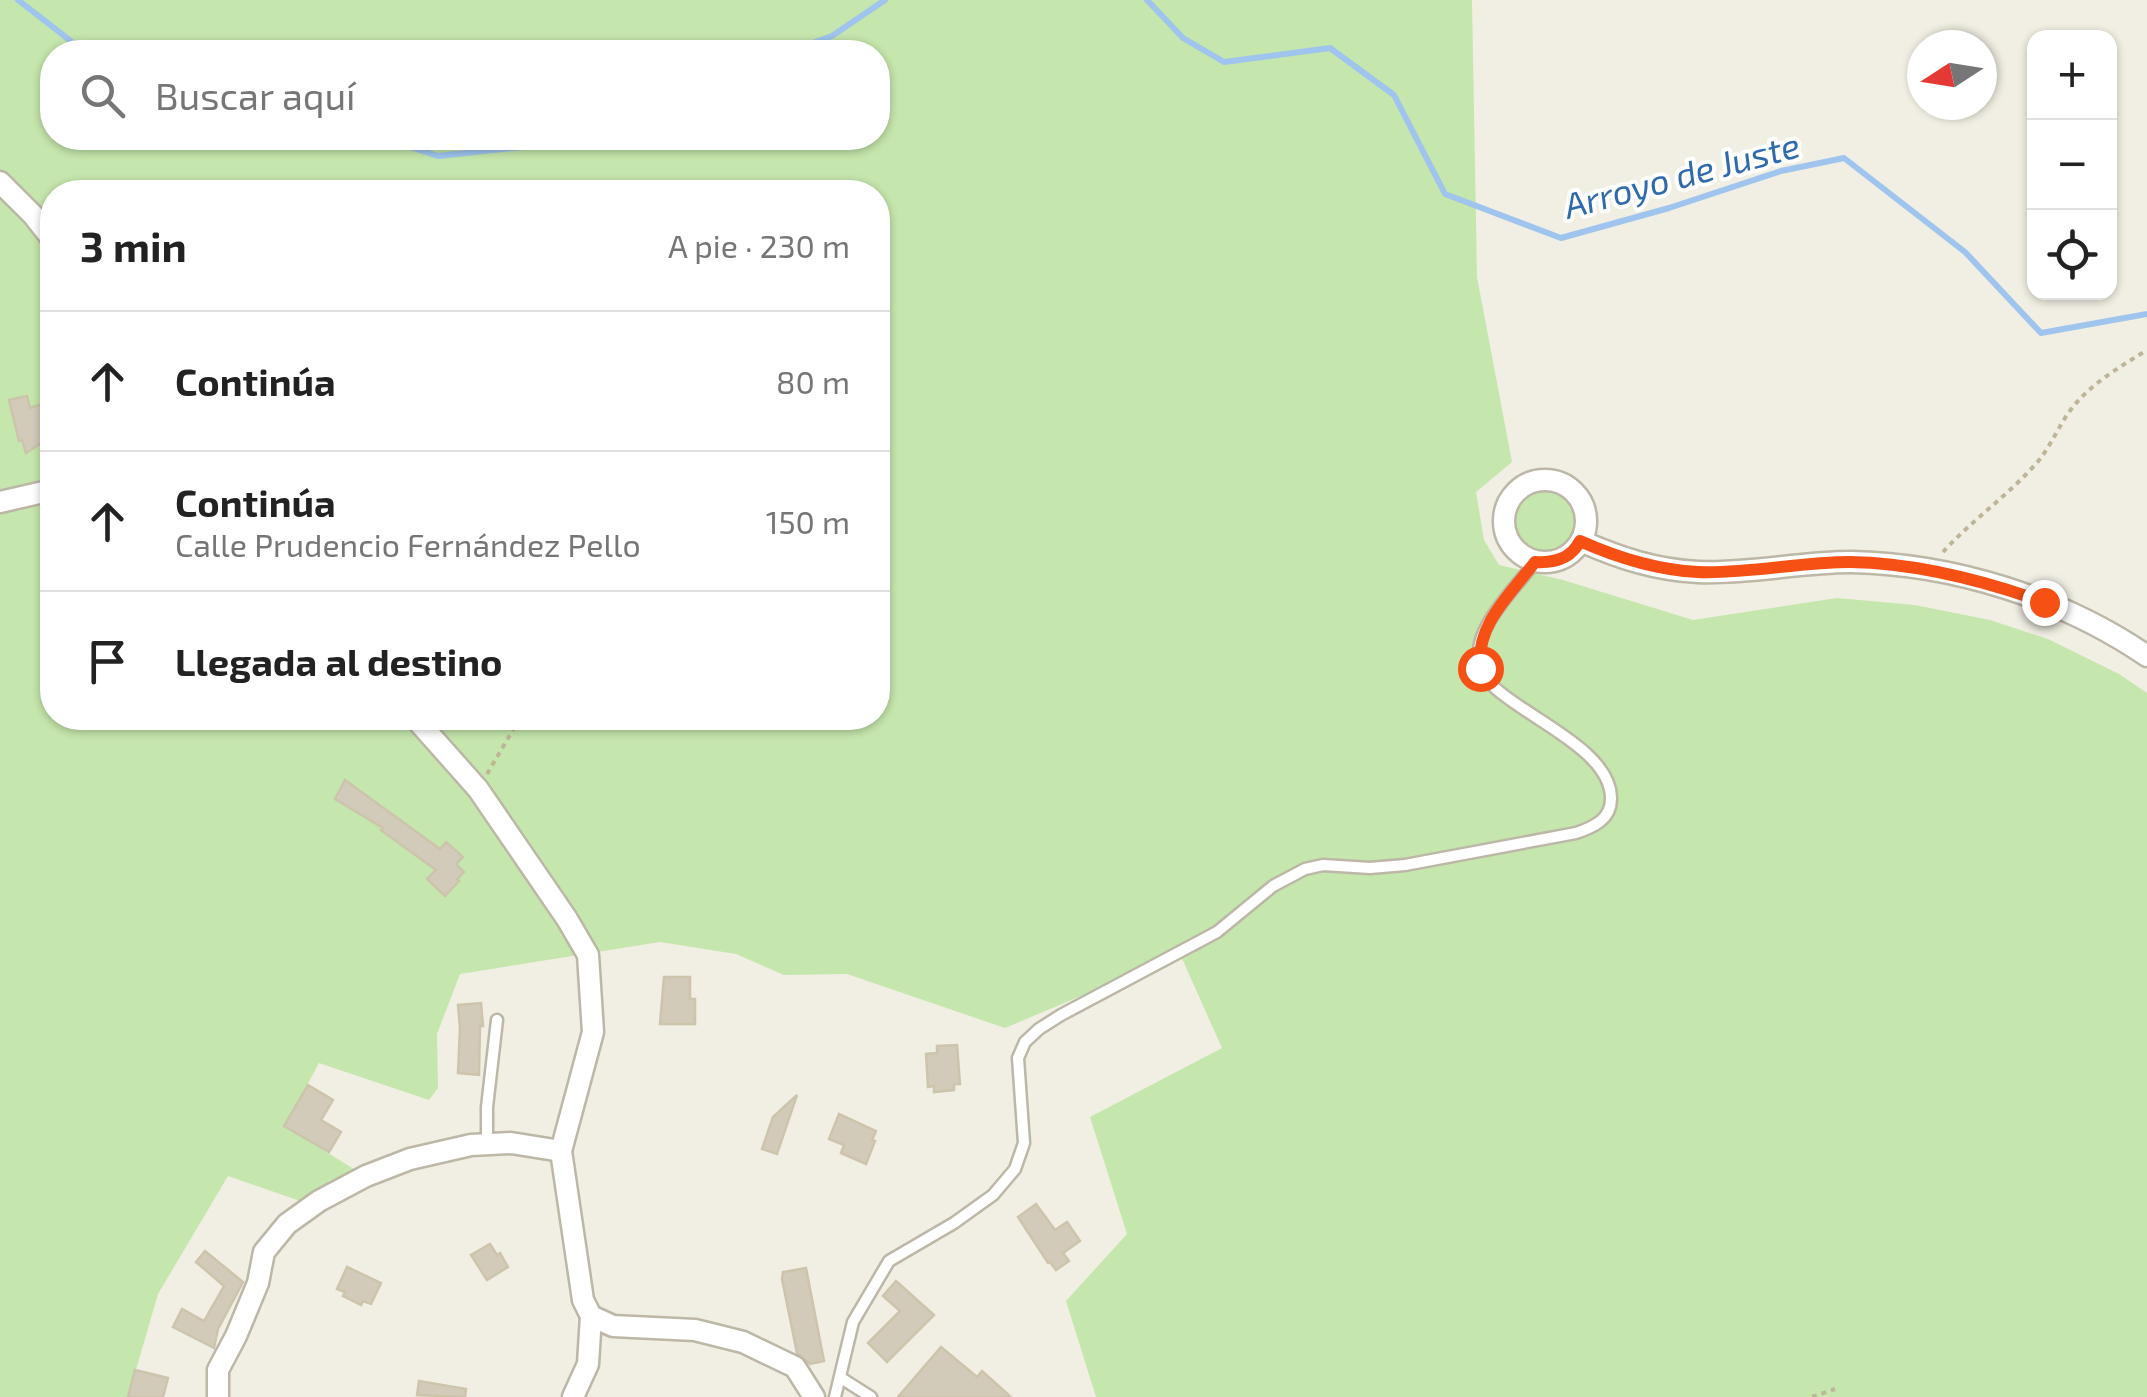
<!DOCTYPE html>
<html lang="es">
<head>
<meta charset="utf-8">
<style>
  :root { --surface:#fff; --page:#f2f2f2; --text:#222; --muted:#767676; --line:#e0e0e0 }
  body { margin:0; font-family:"Exo 2",sans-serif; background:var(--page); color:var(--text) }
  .controls { position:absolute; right:30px; top:30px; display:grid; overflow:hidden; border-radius:20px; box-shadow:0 2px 8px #0004 }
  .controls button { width:90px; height:90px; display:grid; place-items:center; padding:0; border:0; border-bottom:2px solid var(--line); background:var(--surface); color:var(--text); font:50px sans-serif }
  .compass { position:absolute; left:1907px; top:30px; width:90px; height:90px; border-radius:50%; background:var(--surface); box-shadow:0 2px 8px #0004; rotate:258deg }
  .stop { position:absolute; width:30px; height:30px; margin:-22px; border:8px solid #f75015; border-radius:50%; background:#fff }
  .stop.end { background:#f75015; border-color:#fff; box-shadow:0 2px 10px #0008 }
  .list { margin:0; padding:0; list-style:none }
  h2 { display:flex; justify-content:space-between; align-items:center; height:130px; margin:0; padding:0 40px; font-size:42px }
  h2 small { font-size:32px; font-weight:400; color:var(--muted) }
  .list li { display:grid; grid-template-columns:65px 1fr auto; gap:30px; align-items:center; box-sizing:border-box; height:140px; padding:0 40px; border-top:2px solid var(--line) }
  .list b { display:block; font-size:38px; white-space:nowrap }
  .list p { margin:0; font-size:32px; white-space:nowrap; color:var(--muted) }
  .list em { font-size:32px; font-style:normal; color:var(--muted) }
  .icon { flex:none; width:55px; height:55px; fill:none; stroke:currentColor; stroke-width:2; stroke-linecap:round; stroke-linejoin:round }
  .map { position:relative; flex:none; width:2147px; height:1397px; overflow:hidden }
  .search { position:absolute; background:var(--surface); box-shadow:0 2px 8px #0004; left:40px; top:40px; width:850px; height:110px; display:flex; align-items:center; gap:25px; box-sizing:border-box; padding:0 35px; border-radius:40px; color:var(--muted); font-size:38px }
  .panel { position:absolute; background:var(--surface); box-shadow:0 2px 8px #0004; left:40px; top:180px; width:850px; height:550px; border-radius:40px }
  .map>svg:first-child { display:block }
  .green { fill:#c5e6ac; fill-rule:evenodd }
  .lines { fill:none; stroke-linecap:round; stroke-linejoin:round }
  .stream { stroke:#9fc5ee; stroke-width:6 }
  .building { fill:#d3cbb9; stroke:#cdc4ac; stroke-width:2.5 }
  .lane-casing { stroke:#bcb7a6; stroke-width:15 }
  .street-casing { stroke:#bcb7a6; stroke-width:25 }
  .path { stroke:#beb598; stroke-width:4; stroke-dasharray:5 5; stroke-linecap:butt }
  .lane { stroke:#fff; stroke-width:10 }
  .street { stroke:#fff; stroke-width:20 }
  .route { stroke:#f75015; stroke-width:12 }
  .labels { text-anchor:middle; stroke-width:8; stroke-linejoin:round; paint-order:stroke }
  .water-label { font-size:35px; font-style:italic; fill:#2f6aac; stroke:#fff }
</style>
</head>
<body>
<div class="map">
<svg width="2147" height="1397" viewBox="0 0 2147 1397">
  <rect width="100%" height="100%" fill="#f1efe3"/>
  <g class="green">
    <path d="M0 0H1472L1477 277 1512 462 1476 492 1484 540 1499 565 1563 580 1693 620 1837 598 1915 605 1990 620 2048 639 2119 674 2147 693V1397H1096L1066 1301 1127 1234 1090 1117 1222 1048 1180 954 1005 1028 847 974 784 975 736 954 660 942 460 974 437 1034 438 1088 429 1100 319 1063 285 1126 360 1173 306 1203 228 1176 158 1294 128 1397H0ZM52 52H878V138H52ZM52 192H878V718H52Z"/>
    <circle cx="1546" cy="522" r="30"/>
  </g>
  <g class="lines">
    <g class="stream">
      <path d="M18 0 85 52"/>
      <path d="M1147 0 1183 38 1224 62 1330 48 1394 95 1445 194 1561 238 1669 208 1781 171 1844 158 1965 252 2041 333 2147 314"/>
      <path d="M787 52 832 36 885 0"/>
      <path d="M382 138 438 156 530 146 554 138"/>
    </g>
  </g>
  <g class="building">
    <path d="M27 396 30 408 52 401V436L26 453 22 440 19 441 9 400Z"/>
    <path d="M345 780 440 849 446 842 463 857 456 864 464 872 457 879 459 881 445 896 427 879 436 870 381 830 383 828 335 799Z"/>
    <path d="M664 977H690V999H695V1024H660Z"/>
    <path d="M481 1003 483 1026H480L479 1075 458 1073 460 1028 458 1005Z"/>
    <path d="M957 1045 960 1084H954V1090L934 1092V1086L928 1087 926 1054 937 1053V1046Z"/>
    <path d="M308 1085 333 1100 321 1120 341 1132 329 1152 284 1126Z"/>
    <path d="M797 1095 777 1154 762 1149 773 1117Z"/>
    <path d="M839 1114 876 1131 872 1140 875 1141 866 1164 841 1153 844 1145 829 1139Z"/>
    <path d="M1036 1204 1055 1230 1067 1222 1080 1241 1063 1253 1069 1261 1056 1270 1050 1262 1048 1263 1018 1217Z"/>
    <path d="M490 1244 497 1255 500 1253 508 1267 487 1280 471 1255Z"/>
    <path d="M205 1251 243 1282 218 1329 214 1348 173 1327 182 1309 204 1321 224 1286 196 1262Z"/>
    <path d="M347 1267 381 1283 371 1304 363 1301 361 1305 343 1296 345 1292 337 1289Z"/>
    <path d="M806 1268 824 1361 810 1364 797 1353 782 1279 783 1272Z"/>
    <path d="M896 1281 934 1315 887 1362 868 1343 900 1311 883 1296Z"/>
    <path d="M941 1347 977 1377 982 1371 1011 1397H898Z"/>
    <path d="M135 1370 168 1378 163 1397H128Z"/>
    <path d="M419 1381 466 1389 465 1397 417 1395Z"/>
  </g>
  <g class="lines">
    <g class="lane-casing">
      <g id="lane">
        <path d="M487 1144V1107L497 1020"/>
        <path d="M841 1378 871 1397"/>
        <path d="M835 1397 853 1322 889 1261 954 1223 993 1195 1015 1169 1024 1143 1018 1058 1025 1042 1039 1029 1061 1015 1217 932 1273 886 1305 869 1323 865 1370 868 1405 865 1576 833C1594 827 1611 819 1611 799 1612 750 1524 717 1493 686 1484 677 1479 665 1479 652 1479 623 1518 585 1535 562"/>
      </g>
    </g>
    <g class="street-casing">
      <g id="street">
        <path d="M0 182 33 215 52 239"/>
        <circle cx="1545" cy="521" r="41"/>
        <path d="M0 502 52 490"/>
        <path d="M1581 541C1619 558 1656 570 1698 572 1749 574 1800 562 1851 562 1954 564 2062 598 2147 656"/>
        <path d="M415 718 478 789 567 919 588 955 593 1032 561 1151 583 1300 591 1316 613 1326 695 1330 743 1342 795 1367 814 1397"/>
        <path d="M218 1397V1370L236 1336 258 1283 264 1252 287 1224 319 1201 366 1176 410 1159 471 1145 511 1143 561 1151"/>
        <path d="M573 1397 588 1364 591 1316"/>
      </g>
    </g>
    <g class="path">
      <path d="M1943 552C1971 521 2006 497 2034 466 2052 447 2060 420 2078 401 2097 380 2123 365 2147 350"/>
      <path d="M487 774 520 718"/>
      <path d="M1812 1397 1835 1389"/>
    </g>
    <use href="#lane" class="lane"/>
    <use href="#street" class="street"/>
  </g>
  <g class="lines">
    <path class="route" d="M1480 668C1476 624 1510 595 1535 562 1554 563 1571 559 1580 541 1618 558 1656 570 1698 572 1748 574 1799 562 1850 562 1917 563 1982 580 2044 602"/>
  </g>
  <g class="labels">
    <g class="water-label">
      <text transform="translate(1682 176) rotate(-15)" y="12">Arroyo de Juste</text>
    </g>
  </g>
</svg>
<div class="controls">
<button>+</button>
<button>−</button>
<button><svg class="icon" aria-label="locate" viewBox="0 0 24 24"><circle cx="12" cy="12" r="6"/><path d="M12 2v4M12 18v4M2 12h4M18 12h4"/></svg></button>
</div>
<svg class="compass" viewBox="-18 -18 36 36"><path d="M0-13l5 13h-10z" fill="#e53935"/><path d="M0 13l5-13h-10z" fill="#767676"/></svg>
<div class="stop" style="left:1480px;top:668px"></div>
<div class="stop end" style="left:2044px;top:602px"></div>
<div class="search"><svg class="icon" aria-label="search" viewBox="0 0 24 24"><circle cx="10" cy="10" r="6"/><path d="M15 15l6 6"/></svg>Buscar aquí</div>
<section class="panel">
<h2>3 min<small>A pie · 230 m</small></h2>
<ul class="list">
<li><svg class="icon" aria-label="ahead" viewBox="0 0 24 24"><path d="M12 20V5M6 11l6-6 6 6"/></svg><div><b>Continúa</b></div><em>80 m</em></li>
<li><svg class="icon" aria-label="ahead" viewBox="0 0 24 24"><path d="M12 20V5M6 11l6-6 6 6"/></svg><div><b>Continúa</b><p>Calle Prudencio Fernández Pello</p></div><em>150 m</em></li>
<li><svg class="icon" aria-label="arrive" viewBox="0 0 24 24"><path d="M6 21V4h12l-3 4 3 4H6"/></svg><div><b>Llegada al destino</b></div></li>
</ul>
</section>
</div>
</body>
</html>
